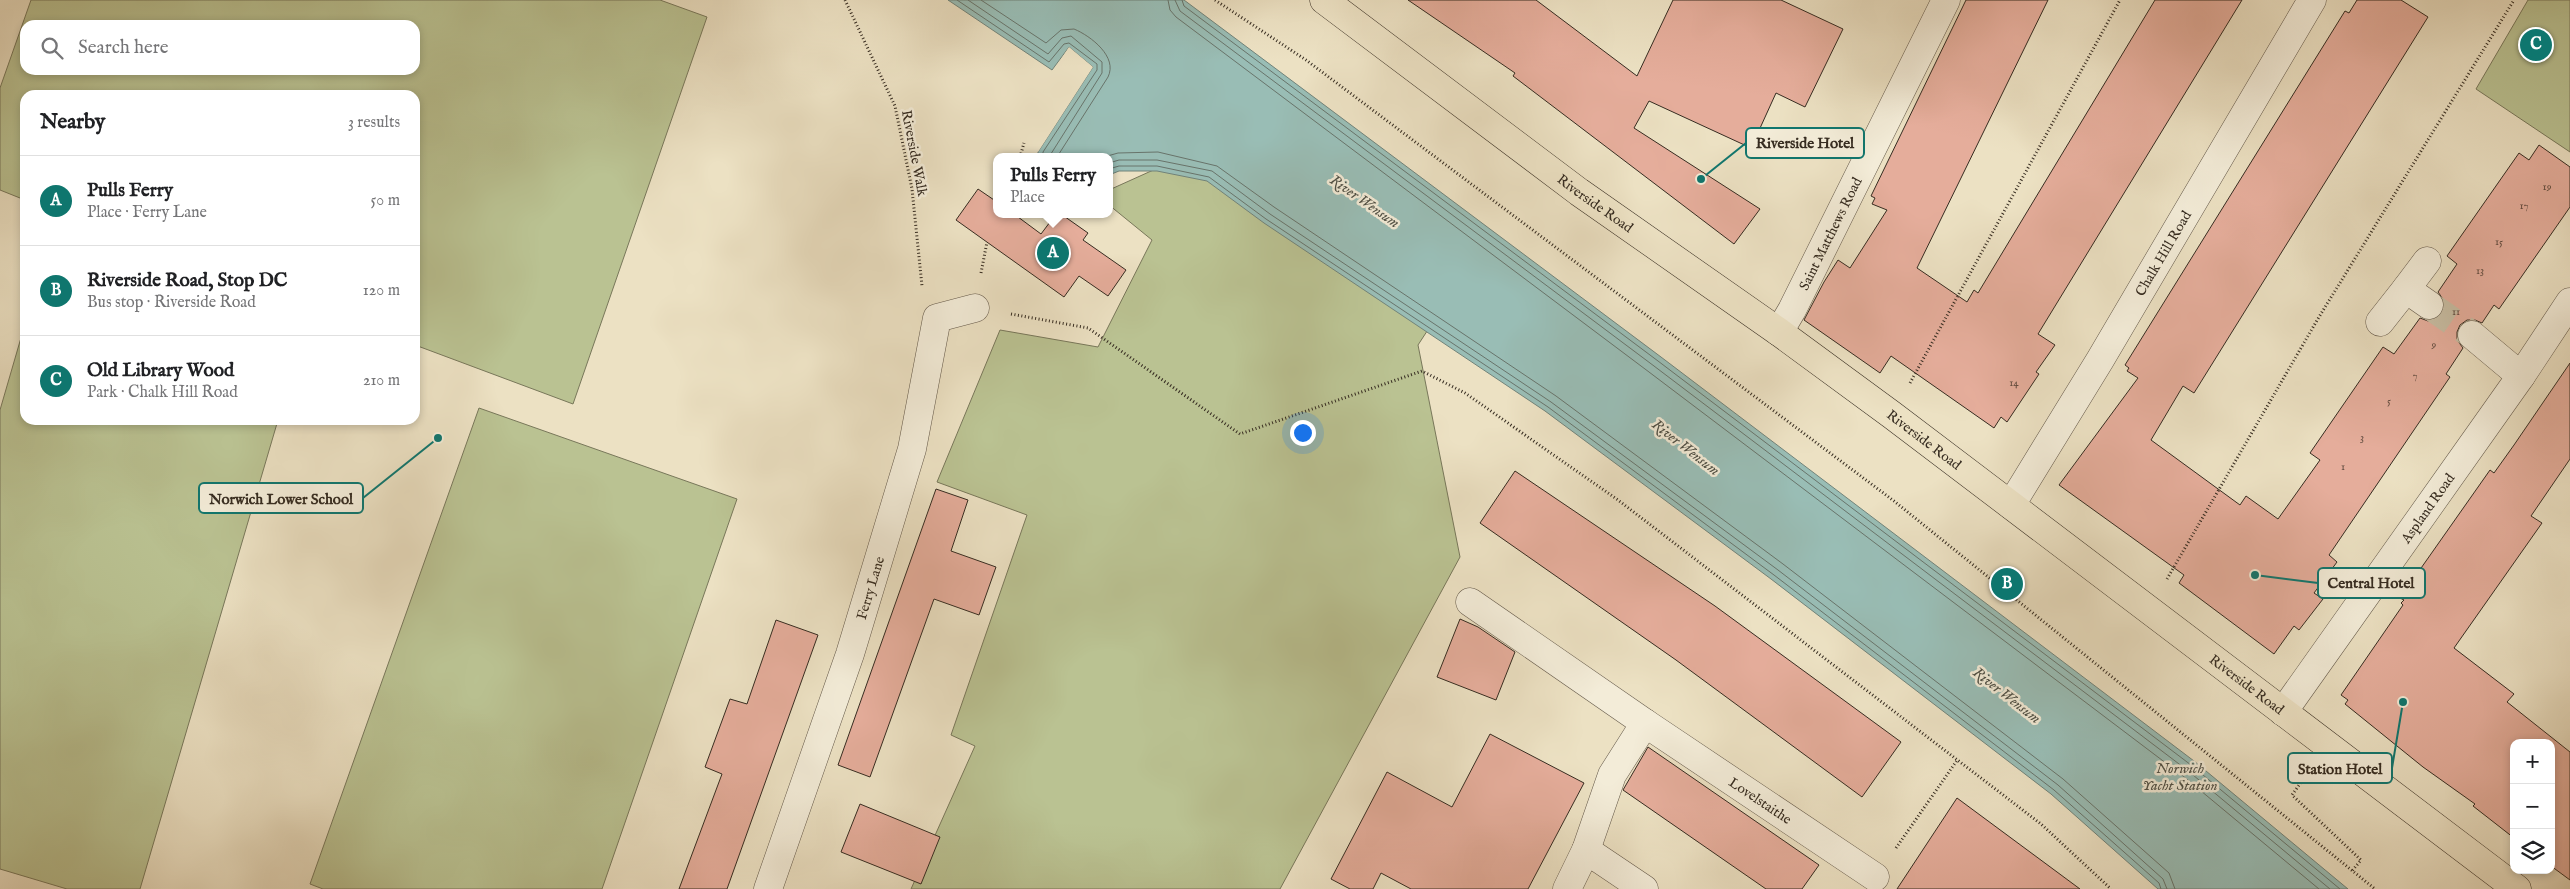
<!DOCTYPE html>
<html lang="en">
<head>
<meta charset="utf-8">
<style>
  :root { --surface:#fff; --page:#f2f2f2; --text:#202124; --muted:#757577; --line:#e0e0e0; --accent:#0f766e }
  body { margin:0; font-family:"IM FELL English",serif; background:var(--page); color:var(--text) }
  .controls { position:absolute; right:15px; bottom:15px; display:grid; overflow:hidden; border-radius:10px; box-shadow:0 2px 8px #0003 }
  .controls button { width:45px; height:45px; display:grid; place-items:center; padding:0; border:0; border-bottom:1px solid var(--line); background:var(--surface); color:var(--text); font:25px sans-serif }
  .you { position:absolute; left:1302px; top:432px; width:18px; height:18px; margin:-12px; border:4px solid #fff; border-radius:50%; background:#1a73e8; box-shadow:0 0 0 8px #1a73e833 }
  .badge { display:grid; place-items:center; width:32px; height:32px; border-radius:50%; background:var(--accent); color:#fff; font-size:16px; font-weight:700 }
  .pin { position:absolute; translate:-50% -50%; border:2px solid #fff; box-shadow:0 1px 5px #0006 }
  .popup { position:absolute; left:993px; top:153px; width:120px; height:65px; box-sizing:border-box; display:grid; place-content:center; border-radius:10px; background:var(--surface); filter:drop-shadow(0 1px 4px #0005); font-size:16px; white-space:nowrap; color:var(--muted) }
  .popup b { font-size:19px; color:var(--text) }
  .popup::after { content:''; position:absolute; left:50%; top:100%; margin-left:-10px; border:10px solid transparent; border-top-color:var(--surface) }
  .list { margin:0; padding:0; list-style:none }
  h2 { display:flex; justify-content:space-between; align-items:center; height:65px; margin:0; padding:0 20px; font-size:21px }
  h2 small { font-size:16px; font-weight:400; color:var(--muted) }
  .list li { display:grid; grid-template-columns:32px 1fr auto; gap:15px; align-items:center; box-sizing:border-box; height:90px; padding:0 20px; border-top:1px solid var(--line) }
  .list b { display:block; font-size:19px; white-space:nowrap }
  .list p { margin:0; font-size:16px; white-space:nowrap; color:var(--muted) }
  .list em { font-size:16px; font-style:normal; color:var(--muted) }
  .icon { flex:none; width:28px; height:28px; fill:none; stroke:currentColor; stroke-width:2; stroke-linecap:round; stroke-linejoin:round }
  .map { position:relative; flex:none; width:2570px; height:889px; overflow:hidden }
  .search { position:absolute; background:var(--surface); box-shadow:0 2px 8px #0003; left:20px; top:20px; width:400px; height:55px; display:flex; align-items:center; gap:12px; box-sizing:border-box; padding:0 18px; border-radius:15px; color:var(--muted); font-size:19px }
  .panel { position:absolute; background:var(--surface); box-shadow:0 2px 8px #0003; left:20px; top:90px; width:400px; height:335px; border-radius:15px }
  .map>svg:first-child { display:block }
  .green { fill:#bac292; stroke:#78775a; fill-rule:evenodd }
  .water { fill:#99bdb5; stroke:#71837a }
  .pier { fill:#ece1c3 }
  .lines { fill:none; stroke-linecap:round; stroke-linejoin:round }
  .shore { stroke:#68746b; stroke-width:1 }
  .building { fill:#e5ad9b; stroke:#362c21 }
  .minor-tunnel { stroke:#c8bda3; stroke-width:28; stroke-dasharray:28 14; stroke-linecap:butt }
  .minor-casing { stroke:#64594a; stroke-width:29 }
  .major-casing { stroke:#362c21; stroke-width:29 }
  .path { stroke:#362c21; stroke-width:3; stroke-dasharray:1 2.5; stroke-linecap:butt }
  .minor { stroke:#f3ecd8; stroke-width:28 }
  .major { stroke:#ece1c3; stroke-width:28 }
  .labels { text-anchor:middle; stroke-width:5; stroke-linejoin:round; paint-order:stroke }
  .number-label { font-size:11px; fill:#624c40 }
  .street-label { font-size:14px; fill:#362c21; stroke:#f3ecd8 }
  .water-label { font-size:15px; font-style:italic; fill:#4f5046; stroke:#f3ecd8 }
  .leader { fill:none; stroke:#0f766e; stroke-width:2 }
  .callout-dot { fill:#0f766e; stroke:#f3ecd8; stroke-width:2 }
  .callout { fill:#f3ecd8; stroke:#0f766e; stroke-width:2 }
  .callout-label { font-size:15px; text-anchor:middle; font-weight:bold; fill:#362c21 }
</style>
</head>
<body>
<div class="map">
<svg width="2570" height="889" viewBox="0 0 2570 889">
  <rect width="100%" height="100%" fill="#ece1c3"/>
  <filter id="stains"><feTurbulence type="fractalNoise" baseFrequency=".004" numOctaves="4"/><feColorMatrix values="0 0 0 0 .2 0 0 0 0 .09 0 0 0 0 .02 0 0 0 .5 -.17"/></filter>
  <radialGradient id="worn" r=".72"><stop offset=".6" stop-color="#630" stop-opacity="0"/><stop offset="1" stop-color="#630" stop-opacity=".3"/></radialGradient>
  <g class="green">
    <path d="M31 0H660L707 17 573 404 415 345V95H25V200L0 190V88ZM25 25H415V70H25Z"/>
    <path d="M2528 0H2570V152L2476 89Z"/>
    <path d="M1180 158 1450 296 1418 345 1460 557 1280 889H911L975 746 951 735 1027 515 937 482 1000 330 1098 347 1152 240 1109 205V190Z"/>
    <path d="M25 324V420H278L140 889H67L0 869V410Z"/>
    <path d="M479 408 737 499 602 889H323L310 884Z"/>
  </g>
  <path class="water" d="M948 0H1184L1661 357 2194 761 2348 889H2158L2051 794 1771 579 1545 411 1264 223 1207 181 1157 171H1119L1109 175V157H1038V152L1093 67 1069 47 1052 70Z"/>
  <path class="pier" d="M1069 47 1093 67 1038 152 1036 150 1090 67 1069 51 1052 73Z"/>
  <g class="lines">
    <g class="shore">
      <path d="M957 0 1049 62 1064 44 1069 43 1097 64V70L1043 152V157"/>
      <path d="M968 0 1048 54 1062 38 1071 36 1102 62V73L1049 157"/>
      <path d="M981 0 1046 43 1061 30 1074 29C1091 36 1118 57 1108 77L1057 157"/>
      <path d="M1168 0 1170 10 1176 17 1649 372 2183 776 2319 889"/>
      <path d="M1175 0 1180 11 1654 366 2187 770 2330 889"/>
      <path d="M1182 0 1184 6 1658 361 2191 765 2340 889"/>
      <path d="M1104 157 1118 153 1158 152 1217 166 1274 207 1556 396 1783 564 2063 779 2169 873 2175 889"/>
      <path d="M1109 163 1119 160H1157L1212 171 1270 214 1551 402 1778 570 2058 785 2163 879 2167 889"/>
      <path d="M1109 169 1119 166H1157L1209 177 1266 219 1548 407 1774 575 2054 790 2159 883 2161 889"/>
    </g>
  </g>
  <g class="building">
    <path d="M1408 0H1536L1637 76 1673 0H1781L1843 29 1805 107 1776 93 1751 148 1649 101 1634 128 1760 209 1734 244 1513 76 1515 73Z"/>
    <path d="M1966 0H2048L1917 268 1967 302 1974 290 1978 293 2155 0H2242L2038 334 2055 345 2036 372 2039 374 2007 422 2001 417 1994 428 1891 356 1880 373 1804 320 1824 282 1838 260 1850 268 1887 210 1872 204 1875 198 1871 196Z"/>
    <path d="M2357 0H2401L2428 17 2194 393 2183 386 2151 440 2240 505 2246 496 2278 519 2320 460 2310 453 2383 347 2394 354 2420 318 2428 321 2435 319 2442 313 2445 306 2443 299 2438 292 2457 264 2447 256 2519 153 2529 160 2539 145 2570 167V207L2499 309 2494 305 2482 323 2475 320H2467L2460 325 2457 332V340L2463 348 2446 374 2450 377 2329 555 2337 562 2314 593 2323 599 2299 630 2294 626 2274 654 2179 583 2184 575 2059 485 2138 378 2127 371 2129 368 2125 365 2345 11 2349 13Z"/>
    <path d="M978 189 997 202V214H1014L1041 234 1056 214H1061L1088 233 1083 240 1126 270 1108 296 1079 276 1064 297 956 220Z"/>
    <path d="M2570 363V459L2531 516 2542 523 2454 648 2514 694 2507 702 2570 752V880L2551 866V743H2514V838L2473 806 2475 804 2423 767 2345 704 2348 700 2341 695 2403 605 2401 603 2404 600 2400 598 2490 470 2494 473 2514 445Z"/>
    <path d="M1515 471 1715 606 1901 742 1862 797 1676 660 1480 523Z"/>
    <path d="M936 489 968 500 951 551 996 567 979 615 934 599 870 777 838 765Z"/>
    <path d="M1460 619 1478 627 1515 652 1496 700 1437 677Z"/>
    <path d="M776 620 818 635 727 889H679L722 774 705 767 730 699 747 704Z"/>
    <path d="M1490 734 1584 783 1528 889H1411L1381 873 1373 889H1350L1331 879 1387 772 1452 807Z"/>
    <path d="M1648 747 1819 865 1802 889H1766L1623 790Z"/>
    <path d="M1957 798 2080 889H1897Z"/>
    <path d="M860 804 940 837 921 884 841 852Z"/>
  </g>
  <g class="lines">
    <path class="minor-tunnel" d="M2429 305 2472 335"/>
    <g class="minor-casing">
      <g id="minor">
        <path d="M2427 261 2406 289 2429 305"/>
        <path d="M2380 322 2406 289"/>
        <path id="s1" d="M1779 332 1792 310 1946 0"/>
        <path d="M2472 335 2521 376"/>
        <path id="s2" d="M2011 505 2100 360 2312 0"/>
        <path d="M1470 602 1645 723 1612 775 1586 850"/>
        <path id="s3" d="M2283 712 2521 376 2570 302"/>
        <path id="s4" d="M1645 723 1875 877"/>
        <path id="s5" d="M768 889 850 654 912 449 937 318 975 308"/>
        <path d="M1567 889 1586 850 1644 889"/>
      </g>
    </g>
    <g class="major-casing">
      <g id="major">
        <path id="s6" d="M1324 0 1579 192 1779 332 1892 415 2517 889"/>
      </g>
    </g>
    <g class="path">
      <path d="M845 0 895 106 912 189 922 286"/>
      <path d="M1215 0 1306 60 1894 501 2375 889"/>
      <path d="M1020 157 1024 143"/>
      <path d="M981 273 987 242"/>
      <path d="M1011 314 1088 328 1240 434 1422 371 1465 393 1618 500 2041 824 2111 889"/>
      <path d="M1910 383 2120 0"/>
      <path d="M2167 579 2319 317 2514 0"/>
      <path d="M2307 774 2292 795 2361 860 2352 871"/>
      <path d="M1896 848 1958 759"/>
    </g>
    <use href="#minor" class="minor"/>
    <use href="#major" class="major"/>
  </g>
  <g class="labels">
    <g class="number-label">
      <text x="2547" y="190">19</text>
      <text x="2524" y="209">17</text>
      <text x="2499" y="245">15</text>
      <text x="2480" y="274">13</text>
      <text x="2456" y="315">11</text>
      <text x="2434" y="348">9</text>
      <text x="2415" y="379">7</text>
      <text x="2014" y="386">14</text>
      <text x="2389" y="404">5</text>
      <text x="2362" y="441">3</text>
      <text x="2343" y="470">1</text>
    </g>
    <g class="street-label">
      <text transform="translate(915 153) rotate(79)" y="5">Riverside Walk</text>
      <text dy="5" stroke="none"><textPath href="#s6" startOffset="339">Riverside Road</textPath></text>
      <text dy="5" stroke="none"><textPath href="#s1" startOffset="111">Saint Matthews Road</textPath></text>
      <text dy="5" stroke="none"><textPath href="#s2" startOffset="294">Chalk Hill Road</textPath></text>
      <text dy="5" stroke="none"><textPath href="#s6" startOffset="744">Riverside Road</textPath></text>
      <text dy="5" stroke="none"><textPath href="#s3" startOffset="250">Aspland Road</textPath></text>
      <text dy="5" stroke="none"><textPath href="#s5" startOffset="318">Ferry Lane</textPath></text>
      <text dy="5" stroke="none"><textPath href="#s6" startOffset="1149">Riverside Road</textPath></text>
      <text dy="5" stroke="none"><textPath href="#s4" startOffset="139">Lovelstaithe</textPath></text>
    </g>
    <g class="water-label">
      <text transform="translate(1365 201) rotate(35)" y="5">River Wensum</text>
      <text transform="translate(1686 447) rotate(38)" y="5">River Wensum</text>
      <text transform="translate(2007 695) rotate(38)" y="5">River Wensum</text>
      <text x="2180" y="773">Norwich<tspan x="2180" dy="17">Yacht Station</tspan></text>
    </g>
  </g>
  <path class="leader" d="M1701 179L1746 143M438 438L363 498M2255 575L2318 583M2403 702L2392 768"/>
  <g class="callout-dot">
    <circle cx="1701" cy="179" r="5"/>
    <circle cx="438" cy="438" r="5"/>
    <circle cx="2255" cy="575" r="5"/>
    <circle cx="2403" cy="702" r="5"/>
  </g>
  <g class="callout">
    <rect x="1746" y="128" width="118" height="30" rx="5"/>
    <rect x="199" y="483" width="164" height="30" rx="5"/>
    <rect x="2318" y="568" width="107" height="30" rx="5"/>
    <rect x="2288" y="753" width="104" height="30" rx="5"/>
  </g>
  <g class="callout-label">
    <text x="1805" y="148">Riverside Hotel</text>
    <text x="281" y="504">Norwich Lower School</text>
    <text x="2371" y="588">Central Hotel</text>
    <text x="2340" y="774">Station Hotel</text>
  </g>
  <rect width="100%" height="100%" filter="url(#stains)"/>
  <rect width="100%" height="100%" fill="url(#worn)"/>
</svg>
<div class="controls">
<button>+</button>
<button>−</button>
<button><svg class="icon" aria-label="layers" viewBox="0 0 24 24"><path d="M12 4l9 5-9 5-9-5zM3 14l9 5 9-5"/></svg></button>
</div>
<div class="you"></div>
<div class="pin badge" style="left:1053px;top:253px">A</div>
<div class="popup"><b>Pulls Ferry</b>Place</div>
<div class="pin badge" style="left:2007px;top:584px">B</div>
<div class="pin badge" style="left:2536px;top:45px">C</div>
<div class="search"><svg class="icon" aria-label="search" viewBox="0 0 24 24"><circle cx="10" cy="10" r="6"/><path d="M15 15l6 6"/></svg>Search here</div>
<section class="panel">
<h2>Nearby<small>3 results</small></h2>
<ul class="list">
<li><span class="badge">A</span><div><b>Pulls Ferry</b><p>Place · Ferry Lane</p></div><em>50 m</em></li>
<li><span class="badge">B</span><div><b>Riverside Road, Stop DC</b><p>Bus stop · Riverside Road</p></div><em>120 m</em></li>
<li><span class="badge">C</span><div><b>Old Library Wood</b><p>Park · Chalk Hill Road</p></div><em>210 m</em></li>
</ul>
</section>
</div>
</body>
</html>
